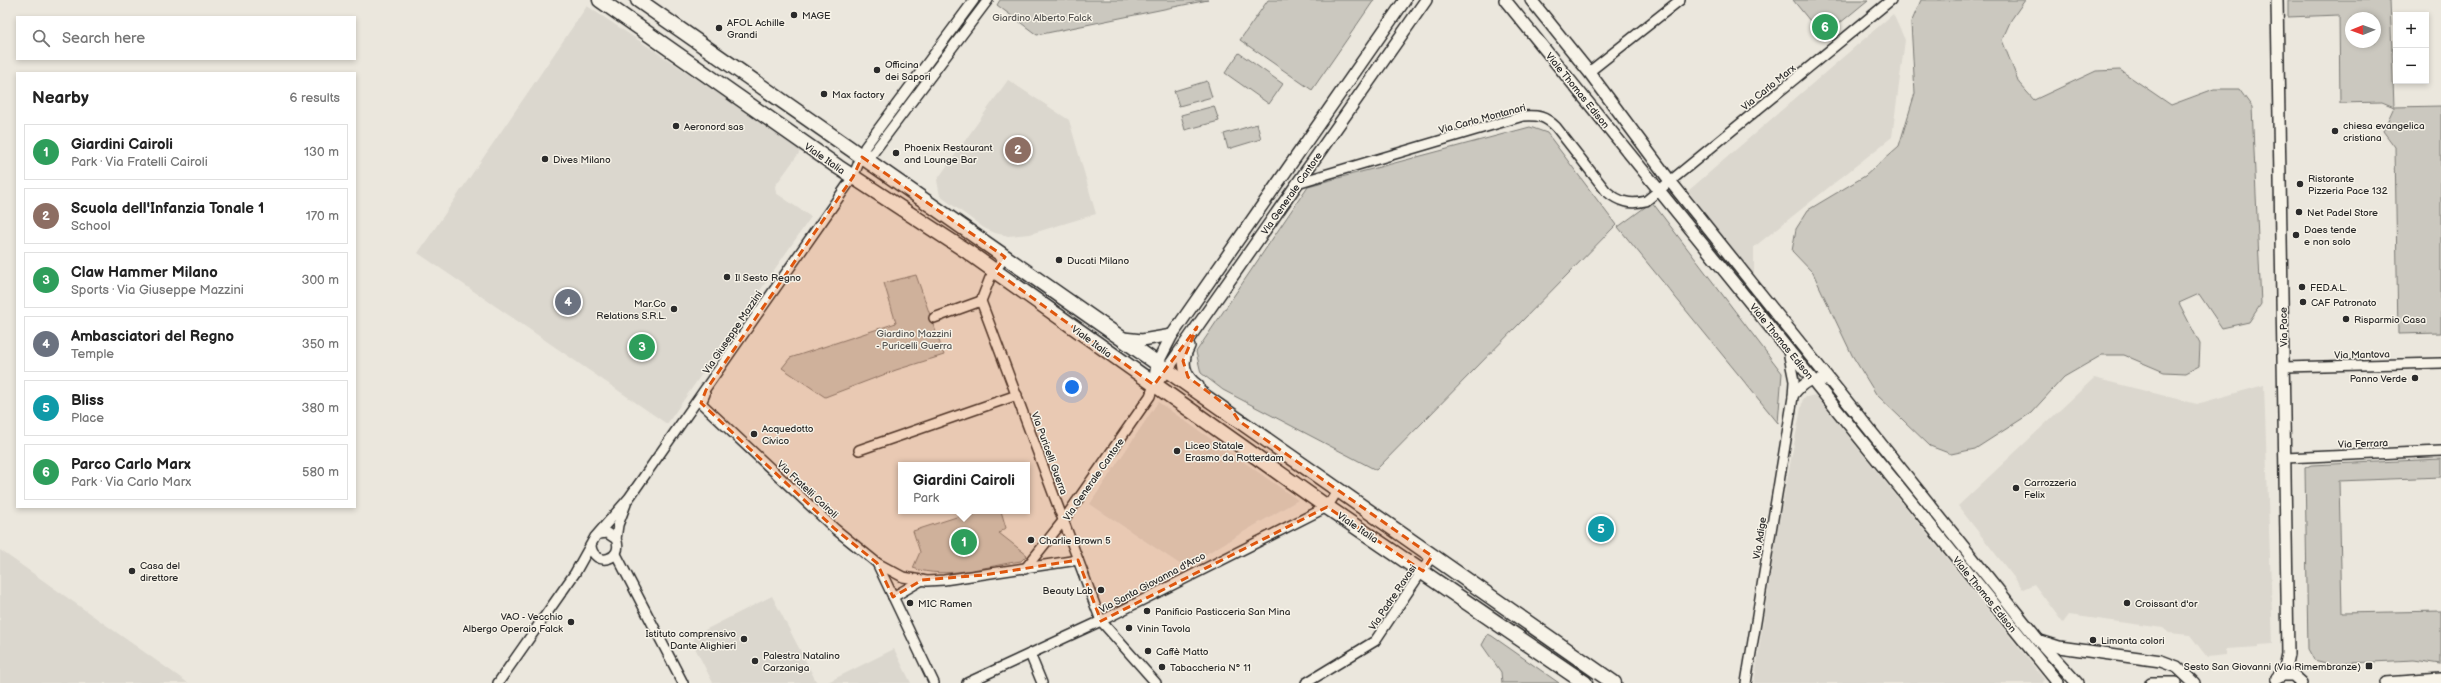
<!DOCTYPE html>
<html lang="en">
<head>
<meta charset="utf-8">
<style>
  :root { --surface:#fff; --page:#f6f6f6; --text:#222; --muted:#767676; --line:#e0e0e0; --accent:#2b2b2b }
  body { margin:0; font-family:"Balsamiq Sans",sans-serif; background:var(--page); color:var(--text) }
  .controls { position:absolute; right:12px; top:12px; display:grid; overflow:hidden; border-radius:0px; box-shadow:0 2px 6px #0003 }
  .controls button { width:36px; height:36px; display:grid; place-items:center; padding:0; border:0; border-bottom:1px solid var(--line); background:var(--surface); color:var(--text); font:20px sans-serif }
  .compass { position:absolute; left:2345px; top:12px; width:36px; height:36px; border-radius:50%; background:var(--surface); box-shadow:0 2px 6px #0003; rotate:269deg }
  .you { position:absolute; left:1072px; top:387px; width:14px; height:14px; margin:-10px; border:3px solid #fff; border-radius:50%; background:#1a73e8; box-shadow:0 0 0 6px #1a73e833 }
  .badge { display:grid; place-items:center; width:26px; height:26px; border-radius:50%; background:var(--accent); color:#fff; font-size:13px; font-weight:700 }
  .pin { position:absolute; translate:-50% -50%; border:2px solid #fff; box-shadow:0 1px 4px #0006 }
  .popup { position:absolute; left:898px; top:462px; width:132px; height:52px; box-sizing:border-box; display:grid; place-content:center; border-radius:0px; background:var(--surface); filter:drop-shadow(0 1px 3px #0005); font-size:13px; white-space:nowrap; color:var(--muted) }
  .popup b { font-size:15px; color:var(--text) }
  .popup::after { content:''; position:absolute; left:50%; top:100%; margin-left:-8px; border:8px solid transparent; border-top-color:var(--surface) }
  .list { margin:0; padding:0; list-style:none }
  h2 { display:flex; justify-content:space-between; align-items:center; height:52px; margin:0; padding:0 16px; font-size:17px }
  h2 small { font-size:13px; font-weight:400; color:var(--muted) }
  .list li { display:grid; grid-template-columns:26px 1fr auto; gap:12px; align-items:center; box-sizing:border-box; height:56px; margin:0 8px 8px; padding:0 8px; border:1px solid var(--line); border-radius:0px }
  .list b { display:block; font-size:15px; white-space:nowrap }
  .list p { margin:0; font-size:13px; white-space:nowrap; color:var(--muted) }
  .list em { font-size:13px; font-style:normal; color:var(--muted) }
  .icon { flex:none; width:22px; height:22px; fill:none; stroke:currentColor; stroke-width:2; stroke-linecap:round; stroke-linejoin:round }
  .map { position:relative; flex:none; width:2441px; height:683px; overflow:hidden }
  .search { position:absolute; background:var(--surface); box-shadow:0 2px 6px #0003; left:16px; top:16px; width:340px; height:44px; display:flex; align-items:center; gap:10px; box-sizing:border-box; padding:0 14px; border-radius:0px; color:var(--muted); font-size:15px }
  .panel { position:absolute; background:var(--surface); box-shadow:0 2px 6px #0003; left:16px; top:72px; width:340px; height:436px; border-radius:0px }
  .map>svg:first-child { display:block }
  .built { fill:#dbd7ce }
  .green { fill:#cbc8bf; stroke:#7b7a75; fill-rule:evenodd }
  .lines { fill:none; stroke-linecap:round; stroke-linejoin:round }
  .minor-casing { stroke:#2b2b2b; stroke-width:12 }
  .tertiary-casing { stroke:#2b2b2b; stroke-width:14 }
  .primary-casing { stroke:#2b2b2b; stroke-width:17 }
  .minor { stroke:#f7f3e8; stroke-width:9 }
  .tertiary { stroke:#f7f3e8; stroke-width:11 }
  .primary { stroke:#f7f3e8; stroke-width:14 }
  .marked { fill:#df570e; fill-opacity:0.2; stroke:#df570e; stroke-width:3; stroke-dasharray:8 5; stroke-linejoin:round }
  .poi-dot { fill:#2b2b2b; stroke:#f7f3e8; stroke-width:1.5 }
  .labels { text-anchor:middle; stroke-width:3; stroke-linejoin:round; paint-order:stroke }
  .poi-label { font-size:10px; fill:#2b2b2b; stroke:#f7f3e8; text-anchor:start }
  .park-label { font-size:10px; fill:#535250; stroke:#f7f3e8 }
  .street-label { font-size:10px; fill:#2b2b2b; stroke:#f7f3e8 }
</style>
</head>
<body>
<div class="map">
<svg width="2441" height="683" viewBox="0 0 2441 683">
  <rect width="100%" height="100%" fill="#ebe7dd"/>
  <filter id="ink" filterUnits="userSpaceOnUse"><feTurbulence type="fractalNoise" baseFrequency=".025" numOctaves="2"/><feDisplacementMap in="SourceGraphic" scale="8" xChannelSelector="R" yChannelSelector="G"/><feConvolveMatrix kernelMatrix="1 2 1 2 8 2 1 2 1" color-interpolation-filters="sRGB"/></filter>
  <g filter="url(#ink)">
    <g class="built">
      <path d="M587 6 802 149 775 186 776 193 811 217 667 424 418 253Z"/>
      <path d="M1893 14 1905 40 1892 137 1754 247V275L1749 272 1688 191Z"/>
      <path d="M1008 80 1069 120 1096 214 1030 234 1008 236 995 233 984 228 940 196 937 180Z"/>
      <path d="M2094 378 2197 404 2264 385 2273 644 2259 645V647L2226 649V655L2207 657 2190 635 2169 633 2163 628 2069 615 2063 623 2034 584 2023 589 1958 506Z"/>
      <path d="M1815 395 2044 679 2043 683H1754L1776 536 1803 398Z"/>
      <path d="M1158 402 1298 500 1184 567 1090 504Z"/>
      <path d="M0 550 188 683H0Z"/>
      <path d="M772 596 817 683H713L693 644 695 635Z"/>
      <path d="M894 649 911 683H826Z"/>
    </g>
    <g class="green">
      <path d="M1000 0H1208L1037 35 997 5Z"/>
      <path d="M1268 0H1374L1312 90 1240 40Z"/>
      <path d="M1793 0H1868L1823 37Z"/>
      <path d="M1921 0H2025L2011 20 2002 40 2019 83 2034 100 2096 71 2120 70 2171 105 2214 89H2239L2252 107 2261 304 2249 322 2222 328 2199 294 2179 303 2200 344 2199 366 2186 373 2164 372 2124 355H2102L2064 377 2031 413 1975 449 1951 454 1930 446 1876 394 1852 355 1813 273 1792 251 1796 229 1808 210 1865 176 1899 146 1915 93 1911 23Z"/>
      <path d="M2288 0H2390L2394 107 2441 106V333L2398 334 2395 147 2383 131 2394 107 2382 102 2340 103 2339 15 2288 17ZM2351 18H2375V42H2351Z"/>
      <path d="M1239 53 1283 84 1269 104 1225 73Z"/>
      <path d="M1207 81 1212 97 1179 106 1174 91Z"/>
      <path d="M1214 106 1219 121 1185 130 1181 115Z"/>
      <path d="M1257 124 1261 139 1228 149 1224 134Z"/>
      <path d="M1530 127 1547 133 1616 225 1376 470 1223 390 1201 373 1196 352 1308 186Z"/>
      <path d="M1652 202 1782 373 1778 423 1618 227Z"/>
      <path d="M916 275 944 355 896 370 825 397 782 368 790 358 896 323 884 283Z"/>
      <path d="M2441 459V477L2339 481 2342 613 2441 611V664L2414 660 2330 664 2314 660 2308 649 2305 468 2311 465Z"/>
      <path d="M975 511H1001L1006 528 999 533 1027 555 1021 561C987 566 946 580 913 568L920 552 913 531Z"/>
      <path d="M1488 634 1492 636 1559 683H1502L1501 672 1482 645Z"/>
    </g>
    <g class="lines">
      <g class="minor-casing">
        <g id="minor">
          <path d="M1589 72 1680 0"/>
          <path d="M862 157 873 153 988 0"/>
          <path d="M1297 183 1523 116C1538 115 1545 116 1556 127L1606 191C1619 202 1630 205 1646 201L1891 0"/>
          <path d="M1005 257 990 278 981 301 1101 621 1156 683"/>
          <path d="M934 318 981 301"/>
          <path d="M2284 367 2441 363"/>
          <path d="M705 394 701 403 835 529 877 563 903 577 927 581 944 580 1078 560"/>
          <path d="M1793 396C1803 382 1813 376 1830 382"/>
          <path d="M859 450 1017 395"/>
          <path d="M2285 458 2441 451"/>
          <path d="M616 539 618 525 626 504"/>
          <path d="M591 546C594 568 625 560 616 539L607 533 599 534"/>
          <path d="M616 554 683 683"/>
          <path d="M877 563 934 683"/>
          <path d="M1025 569 1063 521 1150 396 1154 385"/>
          <path d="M893 597 922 580"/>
          <path d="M1030 654 1042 683"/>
          <path d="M498 683 575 573 595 537 629 498 853 177 865 147 974 0"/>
          <path d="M967 683 1101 621 1327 507 1338 490"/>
          <path d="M1306 683 1375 641 1432 556"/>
          <path d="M1746 683 1793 397 1794 381 1788 351"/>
        </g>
      </g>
      <g class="tertiary-casing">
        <g id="tertiary">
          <path d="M1505 0 2058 683"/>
          <path d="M1531 0 1589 72 1670 181 2039 641 2077 683"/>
          <path d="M2277 0 2288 654 2285 668 2277 678"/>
          <path d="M1123 338 1142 340 1172 335"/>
          <path d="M1189 346C1180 362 1184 376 1198 386"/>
          <path d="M1154 385 1166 371 1426 0"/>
          <path d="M1154 385 1157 364 1172 335 1405 0"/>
          <path d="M2040 641 2059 647 2161 661 2177 667 2194 683"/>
          <path d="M2277 678 2283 675H2293L2302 683"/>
          <path d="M2151 683H2175"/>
          <path d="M2386 683 2441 679"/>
        </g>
      </g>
      <g class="primary-casing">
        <g id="primary">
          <path d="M600 0 838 167 968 252 1327 507 1585 683"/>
          <path d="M638 0 1614 683"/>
        </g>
      </g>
      <use href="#minor" class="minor"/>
      <use href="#tertiary" class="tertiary"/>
      <use href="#primary" class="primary"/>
    </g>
  </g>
  <path class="marked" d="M862 157 1005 257 995 271 1154 385 1197 327 1183 361 1188 377 1231 409 1239 421 1432 556 1423 571 1327 507 1101 621 1078 560 984 575 922 580 893 597 877 563 835 529 701 403 706 390 853 177Z"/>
  <g class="poi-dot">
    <circle cx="794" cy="15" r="4"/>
    <circle cx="719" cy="28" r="4"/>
    <circle cx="877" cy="70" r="4"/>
    <circle cx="824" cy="94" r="4"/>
    <circle cx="676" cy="126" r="4"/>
    <circle cx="2335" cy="131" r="4"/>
    <circle cx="896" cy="153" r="4"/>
    <circle cx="545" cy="159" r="4"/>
    <circle cx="2300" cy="184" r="4"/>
    <circle cx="2299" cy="212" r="4"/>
    <circle cx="2296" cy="235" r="4"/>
    <circle cx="1059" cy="260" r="4"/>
    <circle cx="727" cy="277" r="4"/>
    <circle cx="2302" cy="287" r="4"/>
    <circle cx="2303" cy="302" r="4"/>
    <circle cx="674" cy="309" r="4"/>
    <circle cx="2346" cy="319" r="4"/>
    <circle cx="2415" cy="378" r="4"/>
    <circle cx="754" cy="434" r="4"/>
    <circle cx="1177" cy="451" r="4"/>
    <circle cx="2016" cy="488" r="4"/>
    <circle cx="1031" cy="540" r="4"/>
    <circle cx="132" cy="571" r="4"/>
    <circle cx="1101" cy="590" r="4"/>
    <circle cx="910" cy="603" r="4"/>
    <circle cx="2127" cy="603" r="4"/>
    <circle cx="1147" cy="611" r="4"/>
    <circle cx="571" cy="622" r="4"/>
    <circle cx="1129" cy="628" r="4"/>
    <circle cx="744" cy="639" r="4"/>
    <circle cx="2093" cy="640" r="4"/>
    <circle cx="1148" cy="651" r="4"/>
    <circle cx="755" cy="661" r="4"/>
    <rect x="2365" y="662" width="8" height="8" rx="2"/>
    <circle cx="1162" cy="667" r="4"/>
  </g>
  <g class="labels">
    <g class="poi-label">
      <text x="802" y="19">MAGE</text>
      <text x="727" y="26">AFOL Achille<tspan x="727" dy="12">Grandi</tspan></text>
      <text x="885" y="68">Officina<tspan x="885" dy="12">dei Sapori</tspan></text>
      <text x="832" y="98">Max factory</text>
      <text x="2343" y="129">chiesa evangelica<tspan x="2343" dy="12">cristiana</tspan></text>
      <text x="684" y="130">Aeronord sas</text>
      <text x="904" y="151">Phoenix Restaurant<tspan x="904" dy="12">and Lounge Bar</tspan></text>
      <text x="553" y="163">Dives Milano</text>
      <text x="2308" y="182">Ristorante<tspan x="2308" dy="12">Pizzeria Pace 132</tspan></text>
      <text x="2307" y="216">Net Padel Store</text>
      <text x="2304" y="233">Daes tende<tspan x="2304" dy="12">e non solo</tspan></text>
      <text x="1067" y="264">Ducati Milano</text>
      <text x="735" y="281">Il Sesto Regno</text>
      <text x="2310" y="291">FED.A.L.</text>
      <text x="2311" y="306">CAF Patronato</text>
      <text x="666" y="307" text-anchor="end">Mar.Co<tspan x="666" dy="12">Relations S.R.L.</tspan></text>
      <text x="2354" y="323">Risparmio Casa</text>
      <text x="2407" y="382" text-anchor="end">Panno Verde</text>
      <text x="762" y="432">Acquedotto<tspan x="762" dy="12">Civico</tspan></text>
      <text x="1185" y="449">Liceo Statale<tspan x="1185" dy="12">Erasmo da Rotterdam</tspan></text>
      <text x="2024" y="486">Carrozzeria<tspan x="2024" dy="12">Felix</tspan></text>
      <text x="1039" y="544">Charlie Brown 5</text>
      <text x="140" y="569">Casa del<tspan x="140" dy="12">direttore</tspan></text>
      <text x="1093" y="594" text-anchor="end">Beauty Lab</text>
      <text x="918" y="607">MIC Ramen</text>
      <text x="2135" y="607">Croissant d'or</text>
      <text x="1155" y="615">Panificio Pasticceria San Mina</text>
      <text x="563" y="620" text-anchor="end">VAO - Vecchio<tspan x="563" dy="12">Albergo Operaio Falck</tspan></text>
      <text x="1137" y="632">Vinin Tavola</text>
      <text x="736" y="637" text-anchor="end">Istituto comprensivo<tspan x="736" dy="12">Dante Alighieri</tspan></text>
      <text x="2101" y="644">Limonta colori</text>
      <text x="1156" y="655">Caffè Matto</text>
      <text x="763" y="659">Palestra Natalino<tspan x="763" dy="12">Carzaniga</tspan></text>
      <text x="2361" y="670" text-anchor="end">Sesto San Giovanni (Via Rimembranze)</text>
      <text x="1170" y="671">Tabaccheria N° 11</text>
    </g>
    <g class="park-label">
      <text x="1042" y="21">Giardino Alberto Falck</text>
      <text x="914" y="337">Giardino Mazzini<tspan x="914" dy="12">- Puricelli Guerra</tspan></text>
    </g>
    <g class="street-label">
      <text transform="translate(1768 87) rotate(-39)" y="4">Via Carlo Marx</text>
      <text transform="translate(1578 90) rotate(51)" y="4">Viale Thomas Edison</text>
      <text transform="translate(1482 118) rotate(-15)" y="4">Via Carlo Montanari</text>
      <text transform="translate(825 158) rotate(35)" y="4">Viale Italia</text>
      <text transform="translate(1291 193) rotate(-55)" y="4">Via Generale Cantore</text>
      <text transform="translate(2283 327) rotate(-91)" y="4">Via Pace</text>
      <text transform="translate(732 332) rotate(-56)" y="4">Via Giuseppe Mazzini</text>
      <text transform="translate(1092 341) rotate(36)" y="4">Viale Italia</text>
      <text transform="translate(1782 341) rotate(51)" y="4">Viale Thomas Edison</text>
      <text transform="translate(2362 354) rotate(-1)" y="4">Via Mantova</text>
      <text transform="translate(2363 443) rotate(-2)" y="4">Via Ferrara</text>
      <text transform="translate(1050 453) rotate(70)" y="4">Via Puricelli Guerra</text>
      <text transform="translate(1093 479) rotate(-55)" y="4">Via Generale Cantore</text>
      <text transform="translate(808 489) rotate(43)" y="4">Via Fratelli Cairoli</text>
      <text transform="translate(1358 527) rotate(34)" y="4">Viale Italia</text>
      <text transform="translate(1759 538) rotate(-81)" y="4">Via Adige</text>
      <text transform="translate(1152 582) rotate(-28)" y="4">Via Santa Giovanna d'Arco</text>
      <text transform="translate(1985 594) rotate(51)" y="4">Viale Thomas Edison</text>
      <text transform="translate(1392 597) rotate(-56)" y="4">Via Padre Ravasi</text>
    </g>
  </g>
</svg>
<div class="controls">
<button>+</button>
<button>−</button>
</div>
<svg class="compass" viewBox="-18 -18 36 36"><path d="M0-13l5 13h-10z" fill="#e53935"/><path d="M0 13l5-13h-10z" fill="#767676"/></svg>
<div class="you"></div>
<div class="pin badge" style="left:964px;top:542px;background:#2e9e5b">1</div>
<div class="popup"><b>Giardini Cairoli</b>Park</div>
<div class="pin badge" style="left:1018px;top:150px;background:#8d6e63">2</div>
<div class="pin badge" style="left:642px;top:347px;background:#2e9e5b">3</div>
<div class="pin badge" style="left:568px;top:302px;background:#6b7280">4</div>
<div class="pin badge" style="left:1601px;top:529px;background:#0f9aa8">5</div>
<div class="pin badge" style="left:1825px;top:27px;background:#2e9e5b">6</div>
<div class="search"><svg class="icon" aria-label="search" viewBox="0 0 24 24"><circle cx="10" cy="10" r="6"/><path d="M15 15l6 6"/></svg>Search here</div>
<section class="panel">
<h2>Nearby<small>6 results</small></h2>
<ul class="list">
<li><span class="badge" style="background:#2e9e5b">1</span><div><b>Giardini Cairoli</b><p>Park · Via Fratelli Cairoli</p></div><em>130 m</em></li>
<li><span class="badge" style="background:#8d6e63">2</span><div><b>Scuola dell'Infanzia Tonale 1</b><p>School</p></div><em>170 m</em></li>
<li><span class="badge" style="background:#2e9e5b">3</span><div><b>Claw Hammer Milano</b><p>Sports · Via Giuseppe Mazzini</p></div><em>300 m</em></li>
<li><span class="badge" style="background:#6b7280">4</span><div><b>Ambasciatori del Regno</b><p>Temple</p></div><em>350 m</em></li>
<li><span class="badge" style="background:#0f9aa8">5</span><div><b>Bliss</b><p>Place</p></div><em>380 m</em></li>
<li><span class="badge" style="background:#2e9e5b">6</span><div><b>Parco Carlo Marx</b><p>Park · Via Carlo Marx</p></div><em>580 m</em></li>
</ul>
</section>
</div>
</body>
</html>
